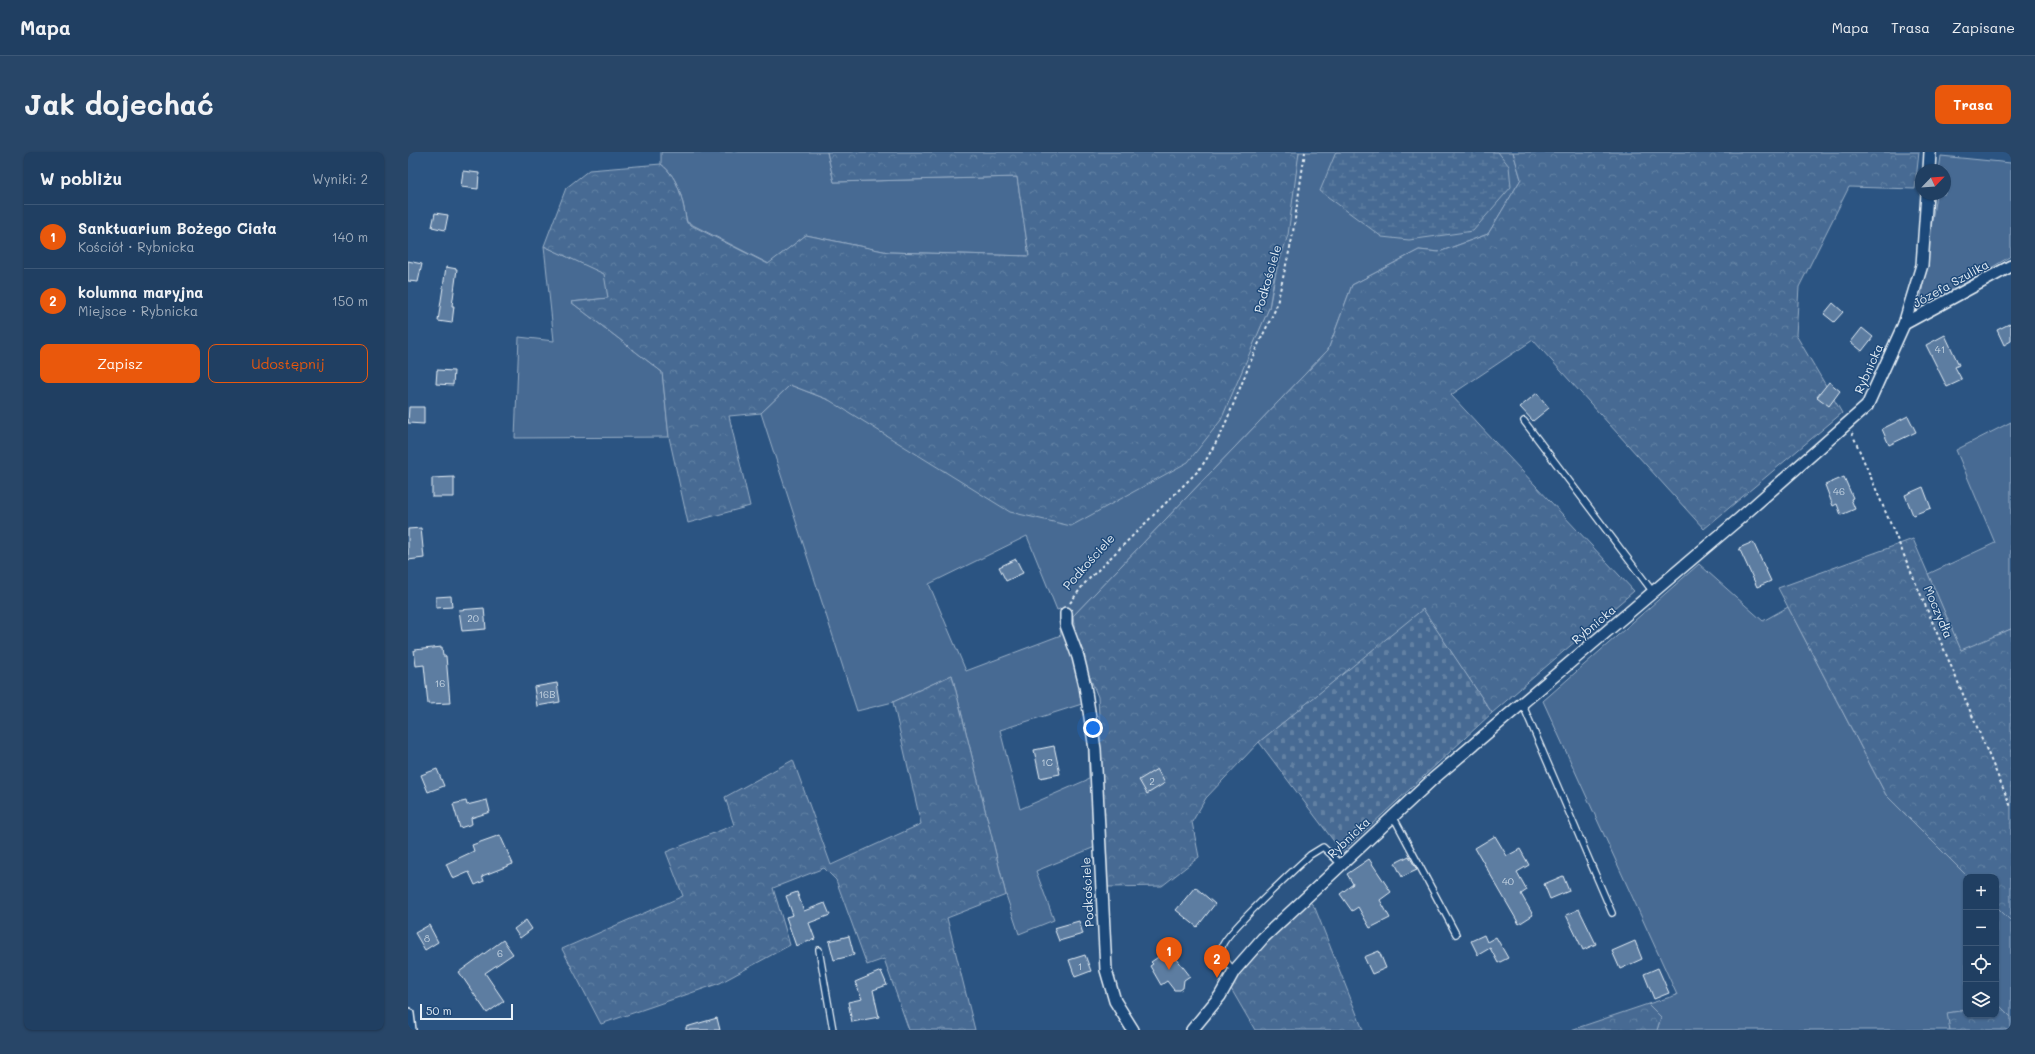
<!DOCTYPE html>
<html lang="pl">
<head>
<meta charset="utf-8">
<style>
  :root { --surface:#203f62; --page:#284668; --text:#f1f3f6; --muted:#a2afbe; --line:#3d5877; --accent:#ea580c }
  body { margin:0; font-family:Mali,sans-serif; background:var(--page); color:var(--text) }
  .controls { position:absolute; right:12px; bottom:12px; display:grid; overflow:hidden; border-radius:8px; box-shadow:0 1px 3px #0004 }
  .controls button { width:36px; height:36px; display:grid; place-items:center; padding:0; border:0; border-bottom:1px solid var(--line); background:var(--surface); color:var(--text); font:20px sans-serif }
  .compass { position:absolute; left:1507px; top:12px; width:36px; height:36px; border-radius:50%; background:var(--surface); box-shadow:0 1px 3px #0004; rotate:65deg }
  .scale { position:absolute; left:12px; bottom:10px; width:93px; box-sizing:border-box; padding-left:4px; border:2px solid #e8f1f8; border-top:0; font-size:11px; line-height:14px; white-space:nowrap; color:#e8f1f8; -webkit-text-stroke:3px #1f4a7a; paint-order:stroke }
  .you { position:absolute; left:685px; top:576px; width:14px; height:14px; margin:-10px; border:3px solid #fff; border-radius:50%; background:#1a73e8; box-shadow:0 0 0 6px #1a73e833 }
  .badge { display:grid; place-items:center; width:26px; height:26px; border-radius:50%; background:var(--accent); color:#fff; font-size:13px; font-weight:700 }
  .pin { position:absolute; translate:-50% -33px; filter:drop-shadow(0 1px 2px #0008) }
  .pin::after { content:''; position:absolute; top:21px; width:14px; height:12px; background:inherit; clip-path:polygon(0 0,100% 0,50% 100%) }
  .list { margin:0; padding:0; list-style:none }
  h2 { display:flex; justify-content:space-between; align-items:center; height:52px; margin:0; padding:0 16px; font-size:17px }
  h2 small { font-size:13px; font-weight:400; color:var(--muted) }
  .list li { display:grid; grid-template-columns:26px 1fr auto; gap:12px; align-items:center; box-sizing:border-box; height:64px; padding:0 16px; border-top:1px solid var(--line) }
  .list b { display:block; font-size:15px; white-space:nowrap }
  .list p { margin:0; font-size:13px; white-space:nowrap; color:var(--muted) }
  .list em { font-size:13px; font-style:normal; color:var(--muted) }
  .actions { display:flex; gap:8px; padding:12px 16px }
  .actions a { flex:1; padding:9px 0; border:1px solid var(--accent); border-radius:8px; text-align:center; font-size:14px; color:var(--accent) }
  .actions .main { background:var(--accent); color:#fff }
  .icon { flex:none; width:22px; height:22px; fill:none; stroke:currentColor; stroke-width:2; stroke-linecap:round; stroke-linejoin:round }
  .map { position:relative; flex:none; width:1603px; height:878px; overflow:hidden; border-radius:8px }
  header { display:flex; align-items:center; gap:24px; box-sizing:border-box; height:56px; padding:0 20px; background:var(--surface); border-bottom:1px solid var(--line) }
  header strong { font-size:19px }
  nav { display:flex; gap:22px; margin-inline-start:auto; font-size:14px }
  .intro { display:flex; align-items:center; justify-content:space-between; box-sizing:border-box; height:96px; padding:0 24px }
  h1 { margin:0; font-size:28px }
  .button { padding:10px 18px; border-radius:8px; background:var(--accent); color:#fff; font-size:14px; font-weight:700 }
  main { display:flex; gap:24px; padding:0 24px }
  aside { flex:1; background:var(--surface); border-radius:8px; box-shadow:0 1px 3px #0004 }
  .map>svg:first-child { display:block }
  .grass { fill:#476b93; stroke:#98aec6 }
  .forest { fill:url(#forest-crowns); stroke:#98aec6 }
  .wetland { fill:url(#wetland-marsh); stroke:#98aec6 }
  .cemetery { fill:url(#cemetery-stones); stroke:#98aec6 }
  .building { fill:#5d7da1; stroke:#e8f1f8 }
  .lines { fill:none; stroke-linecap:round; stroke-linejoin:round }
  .lane-casing { stroke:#e8f1f8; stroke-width:8 }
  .street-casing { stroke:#e8f1f8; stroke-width:14 }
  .path { stroke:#e8f1f8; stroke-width:2; stroke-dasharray:3 3; stroke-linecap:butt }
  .lane { stroke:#1f4a7a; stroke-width:5.5 }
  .street { stroke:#1f4a7a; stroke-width:11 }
  .labels { text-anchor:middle; stroke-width:3; stroke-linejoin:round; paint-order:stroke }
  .number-label { font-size:10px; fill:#c5d4e2 }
  .street-label { font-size:12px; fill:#e8f1f8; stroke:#1f4a7a }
</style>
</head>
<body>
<header>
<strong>Mapa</strong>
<nav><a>Mapa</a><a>Trasa</a><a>Zapisane</a></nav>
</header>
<div class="intro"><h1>Jak dojechać</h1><a class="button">Trasa</a></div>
<main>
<aside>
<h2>W pobliżu<small>Wyniki: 2</small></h2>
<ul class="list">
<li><span class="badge">1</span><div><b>Sanktuarium Bożego Ciała</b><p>Kościół · Rybnicka</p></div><em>140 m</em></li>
<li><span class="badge">2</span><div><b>kolumna maryjna</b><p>Miejsce · Rybnicka</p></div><em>150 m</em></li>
</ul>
<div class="actions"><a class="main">Zapisz</a><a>Udostępnij</a></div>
</aside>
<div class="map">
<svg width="1603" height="878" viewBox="0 0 1603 878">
  <defs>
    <pattern id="forest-crowns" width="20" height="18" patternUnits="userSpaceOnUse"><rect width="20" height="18" fill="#476b93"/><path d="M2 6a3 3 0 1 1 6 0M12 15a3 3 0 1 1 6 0" fill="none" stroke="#6281a3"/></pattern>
    <pattern id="wetland-marsh" width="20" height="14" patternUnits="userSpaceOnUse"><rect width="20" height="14" fill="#476b93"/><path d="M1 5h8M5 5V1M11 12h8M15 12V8" fill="none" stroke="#6281a3"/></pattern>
    <pattern id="cemetery-stones" width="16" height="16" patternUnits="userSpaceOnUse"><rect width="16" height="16" fill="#476b93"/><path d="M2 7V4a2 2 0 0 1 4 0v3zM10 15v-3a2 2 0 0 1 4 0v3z" fill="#6281a3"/></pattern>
  </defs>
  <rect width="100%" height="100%" fill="#2b5482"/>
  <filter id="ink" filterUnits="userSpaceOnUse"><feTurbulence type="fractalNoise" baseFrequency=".025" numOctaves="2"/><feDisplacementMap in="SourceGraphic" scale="8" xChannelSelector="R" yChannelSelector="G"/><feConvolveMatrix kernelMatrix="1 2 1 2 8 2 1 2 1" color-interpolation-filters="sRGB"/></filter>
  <g filter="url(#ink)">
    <g class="grass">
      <path d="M253 0H419L426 30 609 25 621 104 480 100 398 83 361 112 279 70C274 48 272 27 253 12Z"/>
      <path d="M891 0H1105L1113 27 1080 82 1031 100 1011 98 944 133 920 198 665 464 655 456 649 458 619 384 521 432 558 519 653 483 651 470C667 493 671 523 677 551L592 578 612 657 681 627 680 586 684 600 687 695 628 719 646 768 611 782 598 743 544 523 485 550 449 559 353 261 382 233 421 248 840 203 861 156Z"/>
      <path d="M1533 4 1603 11V104L1511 159 1528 42H1537V18H1531Z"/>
      <path d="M136 94 197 122 200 146 163 150 254 220 261 285 107 286 111 185 146 189Z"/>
      <path d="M1603 270V477L1553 499 1520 422 1587 391 1548 298Z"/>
      <path d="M1291 412 1355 469 1380 455 1478 643 1560 725H1558V858L1540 861 1542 878H1249L1253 865 1240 852 1269 843 1135 549Z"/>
      <path d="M1588 754 1603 769V865L1588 852Z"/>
    </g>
    <g class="forest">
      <path d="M419 0H891L880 83 866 126 861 156 813 268 780 310 663 374 602 360 421 248 382 233 353 261 321 264 342 354 280 371 261 285 254 220 163 150 200 146 196 122 136 94 158 36 181 18 253 12C272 27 274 48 279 71L360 112 398 83 480 100 621 104 609 25 426 30Z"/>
      <path d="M1105 0H1511L1507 37 1441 35 1391 135 1388 183 1434 261 1296 377 1125 188 1043 243 1226 439 1084 561 1015 458 851 590 798 646 784 670 791 705 754 734 700 735 690 545 668 492 665 464 920 198 944 133 1011 98 1031 100 1080 82 1113 27Z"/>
      <path d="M1505 387 1553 498 1603 477V769L1588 754V725H1560L1478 643 1370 436Z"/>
      <path d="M544 523 598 743 539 766 567 878H501L476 807 459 813 428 728 416 716 365 736 382 793 312 831 193 872 154 797 275 744 258 700 326 673 317 645 385 608 423 713 513 672 485 550Z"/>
      <path d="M899 746 907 756 955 878H847L822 835 828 821Z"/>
      <path d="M1589 851 1603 865V878H1542L1539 861 1558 858V863H1588Z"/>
      <path d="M1240 852 1253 865 1249 878H1163Z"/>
    </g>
    <path class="wetland" d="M928 0H1090L1101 14 1103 35 1065 79 1001 88 974 85 912 39Z"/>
    <path class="cemetery" d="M1015 457 1084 561 934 700 851 590Z"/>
    <g class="building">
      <path d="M55 19 71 21 70 37 53 35Z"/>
      <path d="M27 61 40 63 37 78 24 75Z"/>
      <path d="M0 109 14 112 10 130 0 129Z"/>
      <path d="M38 115 49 117 44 154H46L44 171 30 169Z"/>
      <path d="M1425 151 1435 160 1426 170 1416 162Z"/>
      <path d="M1603 171V189L1596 193 1589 178Z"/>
      <path d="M1454 176 1465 185 1454 199 1443 190Z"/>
      <path d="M1537 183 1551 213 1547 215 1554 228 1539 235 1518 193Z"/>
      <path d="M29 218 46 219 45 233 28 232Z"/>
      <path d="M1421 230 1432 239 1421 254 1409 245Z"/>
      <path d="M1129 241 1141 256 1125 269 1112 255Z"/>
      <path d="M1 255H16V272L0 271Z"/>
      <path d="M1500 264 1508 280 1481 293 1474 277Z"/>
      <path d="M46 325V345H24V326Z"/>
      <path d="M1436 325 1445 346 1443 347 1447 357 1433 363 1429 352 1425 354 1417 333Z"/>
      <path d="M1515 335 1523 356 1505 363 1497 343Z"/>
      <path d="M13 376 16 406 0 408V377Z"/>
      <path d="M1345 390 1363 429 1349 435 1331 396Z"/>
      <path d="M608 407 615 421 598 429 591 415Z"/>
      <path d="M43 444 44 455 28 456V445Z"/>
      <path d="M76 456 78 477 54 479 51 458Z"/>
      <path d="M34 495 35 504H38L42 551 20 552 16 513 8 514 6 498Z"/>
      <path d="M149 531 152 550 129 554 126 535Z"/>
      <path d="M646 594 652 622 632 626 626 598Z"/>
      <path d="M29 617 36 634 20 640 13 623Z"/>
      <path d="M749 617 757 631 739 642 731 628Z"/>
      <path d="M79 648 82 660 63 666 64 672 52 676 45 652 58 649 59 653Z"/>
      <path d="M92 683 105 712 74 724 76 729 67 733 61 720 45 727 38 712 66 699 64 693Z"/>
      <path d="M1087 684 1099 704 1112 697 1121 713 1109 720 1119 738 1113 742 1125 763 1111 772 1067 696Z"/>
      <path d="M1001 704 1009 718 994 725 987 711Z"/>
      <path d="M961 707 983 740 972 748 982 766 962 776 950 755 944 759 932 742 945 732 939 722Z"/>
      <path d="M1155 724 1161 739 1142 747 1136 732Z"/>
      <path d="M787 735 807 752 789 775 768 758Z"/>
      <path d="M389 740 396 759 417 751 422 763 401 771 407 787 388 794 378 765 385 763 378 744Z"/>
      <path d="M1171 757 1188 792 1175 798 1158 763Z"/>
      <path d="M118 768 124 777 112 786 106 777Z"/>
      <path d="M671 769 675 782 651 789 646 776Z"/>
      <path d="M21 773 30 790 17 798 7 781Z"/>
      <path d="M1076 783 1079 790 1088 785 1100 806 1090 811 1082 796 1070 803 1063 789Z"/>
      <path d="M441 784 446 803 426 808 421 789Z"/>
      <path d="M95 788 105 802 77 821 96 849 79 861 51 820Z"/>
      <path d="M1227 789 1234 807 1212 817 1204 799Z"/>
      <path d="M759 799 766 808 768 806 782 824 776 828 775 836 772 838H766L759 829 753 833 742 814 745 812 743 810Z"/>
      <path d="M971 799 978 816 964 822 956 805Z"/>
      <path d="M677 803 683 819 667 825 661 808Z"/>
      <path d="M1250 816 1261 841 1246 847 1236 822Z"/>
      <path d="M473 819 479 833 465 838 471 865 444 870 440 850 454 847 447 830Z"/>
      <path d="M309 866 312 878H278V875Z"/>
    </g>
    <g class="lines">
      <g class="lane-casing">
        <g id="lane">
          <path d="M1116 269 1245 440"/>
          <path d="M1114 551 1204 761"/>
          <path d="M985 664 1048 782"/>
          <path d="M411 798 425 878"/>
          <path d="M826 819C820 812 813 805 814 795 815 783 888 716 902 703L915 695 933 712"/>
        </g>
      </g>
      <g class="street-casing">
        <g id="street">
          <path d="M1521 18 1522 0"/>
          <path d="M1496 172 1603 114"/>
          <path d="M658 461V473L670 505 677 534 687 597 698 818 707 849 725 878"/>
          <path d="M0 862 2 878"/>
          <path d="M784 878 812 844 826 819 855 786 1025 627 1331 367 1459 254 1496 172 1514 113 1519 42"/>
        </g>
      </g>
      <g class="path">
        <path d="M1444 281 1603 655"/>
        <path d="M662 451 676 432 790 319 798 308 814 280 847 199 868 156 884 87 897 0"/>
      </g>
      <use href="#lane" class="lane"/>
      <use href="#street" class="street"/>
    </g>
  </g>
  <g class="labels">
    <g class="number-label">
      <text x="1532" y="201">41</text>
      <text x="1431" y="343">46</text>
      <text x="65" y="470">20</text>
      <text x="32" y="535">16</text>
      <text x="139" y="546">16B</text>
      <text x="639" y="614">1C</text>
      <text x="744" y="633">2</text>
      <text x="1100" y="733">40</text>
      <text x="19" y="790">8</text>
      <text x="92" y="805">6</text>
      <text x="672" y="818">1</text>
    </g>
    <g class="street-label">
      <text transform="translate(860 127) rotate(-74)" y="4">Podkościele</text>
      <text transform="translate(1543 132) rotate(-29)" y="4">Józefa Szulika</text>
      <text transform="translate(1461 217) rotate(-66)" y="4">Rybnicka</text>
      <text transform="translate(681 410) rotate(-48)" y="4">Podkościele</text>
      <text transform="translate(1530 460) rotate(67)" y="4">Moczydła</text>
      <text transform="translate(1186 473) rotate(-40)" y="4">Rybnicka</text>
      <text transform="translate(941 686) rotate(-43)" y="4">Rybnicka</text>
      <text transform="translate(680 740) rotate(-93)" y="4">Podkościele</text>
    </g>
  </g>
</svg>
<div class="controls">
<button>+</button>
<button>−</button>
<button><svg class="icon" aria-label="locate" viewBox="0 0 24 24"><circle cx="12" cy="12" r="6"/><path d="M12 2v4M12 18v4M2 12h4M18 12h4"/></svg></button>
<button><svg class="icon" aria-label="layers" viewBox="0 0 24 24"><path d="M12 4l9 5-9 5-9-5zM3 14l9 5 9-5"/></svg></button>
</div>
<svg class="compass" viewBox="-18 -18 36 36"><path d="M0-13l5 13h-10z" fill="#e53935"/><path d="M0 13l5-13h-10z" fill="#a2afbe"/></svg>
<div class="scale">50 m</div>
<div class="you"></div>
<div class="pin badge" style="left:761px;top:818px">1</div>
<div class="pin badge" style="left:809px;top:826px">2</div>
</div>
</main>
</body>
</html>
